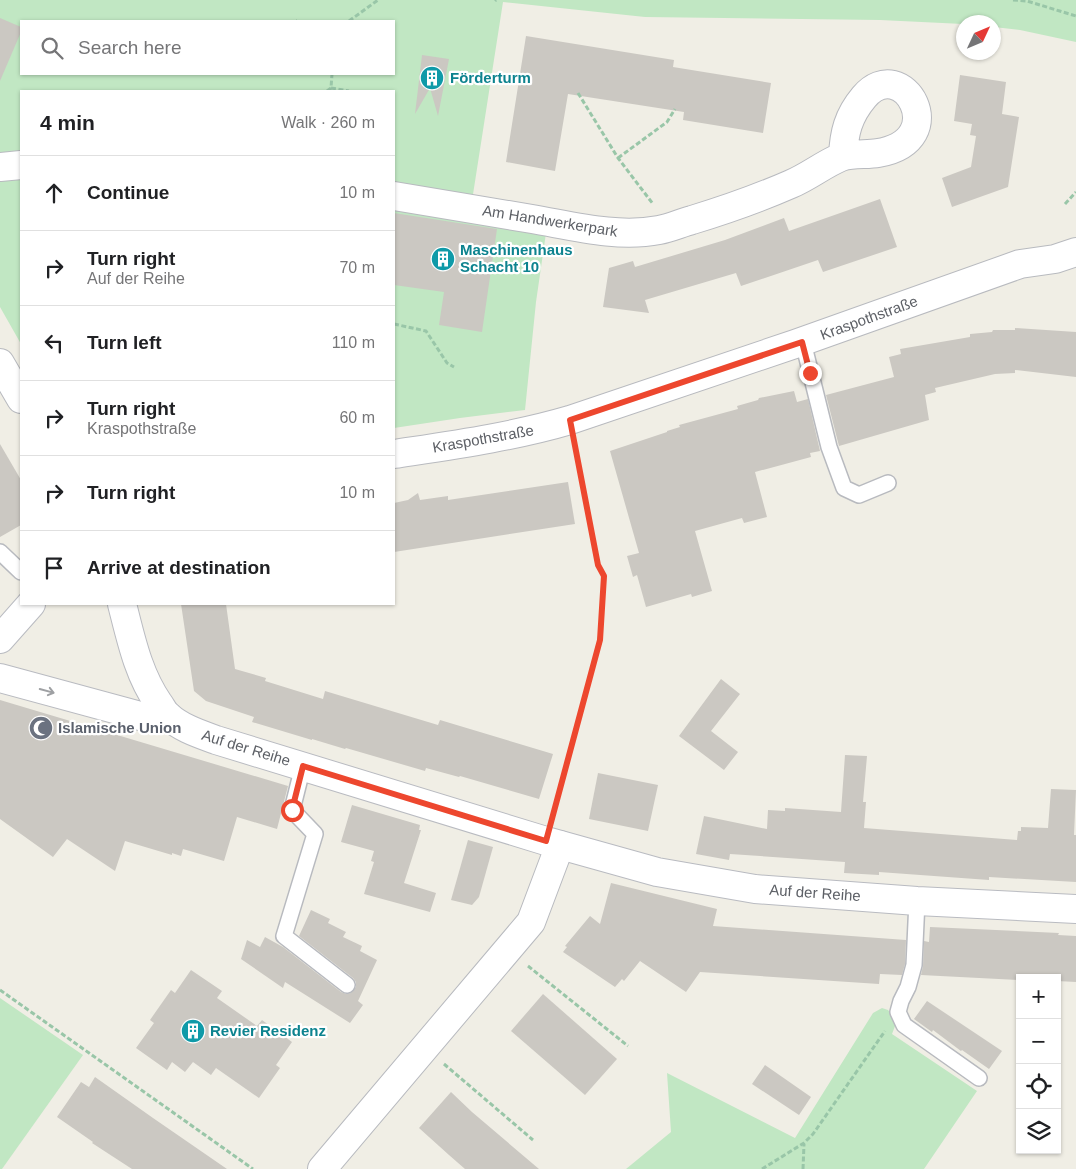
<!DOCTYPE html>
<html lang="en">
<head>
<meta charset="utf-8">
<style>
  :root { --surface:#fff; --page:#f6f6f6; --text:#202124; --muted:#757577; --line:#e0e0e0 }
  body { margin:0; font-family:Helvetica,sans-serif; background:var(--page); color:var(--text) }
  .controls { position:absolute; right:15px; bottom:15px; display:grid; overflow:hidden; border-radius:0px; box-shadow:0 1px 4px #0004 }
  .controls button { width:45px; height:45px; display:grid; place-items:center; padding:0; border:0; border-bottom:1px solid var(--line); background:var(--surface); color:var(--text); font:25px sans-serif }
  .compass { position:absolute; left:956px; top:15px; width:45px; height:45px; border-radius:50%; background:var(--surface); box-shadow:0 1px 4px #0004; rotate:46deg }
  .stop { position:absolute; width:15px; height:15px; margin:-11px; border:4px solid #ed472e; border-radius:50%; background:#fff }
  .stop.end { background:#ed472e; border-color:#fff; box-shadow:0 1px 5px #0008 }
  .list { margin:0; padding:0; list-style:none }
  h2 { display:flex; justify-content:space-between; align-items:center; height:65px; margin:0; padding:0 20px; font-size:21px }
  h2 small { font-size:16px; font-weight:400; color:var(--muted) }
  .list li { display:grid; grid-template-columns:32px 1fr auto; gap:15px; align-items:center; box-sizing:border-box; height:75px; padding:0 20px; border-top:1px solid var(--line) }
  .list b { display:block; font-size:19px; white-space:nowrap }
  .list p { margin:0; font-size:16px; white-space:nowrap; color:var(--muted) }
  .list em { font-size:16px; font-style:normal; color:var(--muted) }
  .icon { flex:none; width:28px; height:28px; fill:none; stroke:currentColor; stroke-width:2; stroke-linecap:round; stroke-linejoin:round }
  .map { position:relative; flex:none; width:1076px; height:1169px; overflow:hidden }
  .search { position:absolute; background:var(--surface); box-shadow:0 1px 4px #0004; left:20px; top:20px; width:375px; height:55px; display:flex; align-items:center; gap:12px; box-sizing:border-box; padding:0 18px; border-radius:0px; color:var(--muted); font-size:19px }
  .panel { position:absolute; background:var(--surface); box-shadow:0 1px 4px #0004; left:20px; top:90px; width:375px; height:515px; border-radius:0px }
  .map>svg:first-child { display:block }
  .green { fill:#c1e7c3; fill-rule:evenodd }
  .building { fill:#cbc8c2 }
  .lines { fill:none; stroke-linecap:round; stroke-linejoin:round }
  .service-casing { stroke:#b8babf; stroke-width:18 }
  .minor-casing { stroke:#b8babf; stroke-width:30 }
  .tertiary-casing { stroke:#b8babf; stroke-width:30 }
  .secondary-casing { stroke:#b9bbc1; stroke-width:30 }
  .path { stroke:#99c6a8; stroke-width:3; stroke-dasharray:5 2.5; stroke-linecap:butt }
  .service { stroke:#fff; stroke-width:15 }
  .minor { stroke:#fff; stroke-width:28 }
  .tertiary { stroke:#fff; stroke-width:28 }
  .secondary { stroke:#fff; stroke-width:28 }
  .oneway { stroke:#9ea0a3 }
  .route { stroke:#ed472e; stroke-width:6 }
  .labels { text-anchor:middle; stroke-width:4.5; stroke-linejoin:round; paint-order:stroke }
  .culture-label { font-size:15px; font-weight:bold; fill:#0d838f; stroke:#fff; text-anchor:start }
  .street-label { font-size:15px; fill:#5d6066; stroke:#fff }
  .worship-label { font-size:15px; font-weight:bold; fill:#5b616d; stroke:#fff; text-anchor:start }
</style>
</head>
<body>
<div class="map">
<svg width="1076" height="1169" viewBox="0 0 1076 1169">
  <rect width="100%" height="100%" fill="#f0eee5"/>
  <g class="green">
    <path d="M0 0H1076V42L1020 30 994 27V22L963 24 880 20 645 17 503 2 469 220 546 233 536 302 525 410 460 418 394 428V91H21V344L0 307ZM21 21H394V74H21Z"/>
    <path d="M0 998 83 1055 2 1169H0Z"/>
    <path d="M882 1008 888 1010 897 1021 892 1034 977 1091 924 1169H626L671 1132 667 1073 795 1138 873 1013Z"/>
  </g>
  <g class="building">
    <path d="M0 18 21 27V32L0 81Z"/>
    <path d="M526 36 674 60 673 67 771 83 763 133 683 120 684 112 568 94 555 171 506 162Z"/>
    <path d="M422 55 449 59 438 116 430 88 415 114Z"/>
    <path d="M960 75 1006 82 1002 114 1019 117 1008 187 952 207 942 178 971 167 976 136 970 135 972 124 954 121Z"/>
    <path d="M880 199 897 247 823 272 818 260 741 286 736 273 645 300 649 313 603 307 609 268 633 261 635 267 725 240 784 218 789 231Z"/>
    <path d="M394 213 497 229 482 332 439 325 444 292 394 285Z"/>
    <path d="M1015 328 1076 332V377L1015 370V373L995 374 935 388 936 392 925 395 929 420 839 446 826 395 894 377 889 357 901 354 900 349 970 337V334L992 332 993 330H1015Z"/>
    <path d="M794 391 797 402 808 399 820 451 810 453 811 457 755 472 767 517 744 523 742 518 695 531 712 591 692 597 691 594 646 607 637 575 633 577 627 556 639 553 610 451 667 432V431L680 427 679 425 738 409 737 406 758 400 759 398Z"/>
    <path d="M0 444 21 480V525L0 537Z"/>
    <path d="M568 482 575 524 394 552V503L408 500 418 493 420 500 448 496V500Z"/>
    <path d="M181 604H226L235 669 266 678 265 681 323 699 325 691 438 725 440 720 553 754 539 799 460 776 459 777 426 768 425 771 346 748 345 749 312 739V740L252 722 254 717 206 701 194 691Z"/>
    <path d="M721 679 740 694 711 731 738 752 724 770 679 736Z"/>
    <path d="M0 700 288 786 277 829 237 817 224 861 183 849 181 856 172 853V855L125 841 115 871 67 839 53 857 0 819Z"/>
    <path d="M845 755 867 756 863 802H866L864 828 1017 840 1018 831H1021V827L1048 828 1051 789 1076 790 1074 835H1076V882L989 877V880L879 872V875L844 873 845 862 730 854 729 860 696 854 704 816 767 829 768 810 785 811V808L841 812Z"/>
    <path d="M598 773 658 785 648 831 589 819Z"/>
    <path d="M352 805 420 825 419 830H421L404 883 436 893 430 912 364 894 374 862 371 861 374 851 341 842Z"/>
    <path d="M468 840 493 847 479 897 472 905 451 900Z"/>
    <path d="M611 883 717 909 713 926 906 940 905 964 902 975 880 974 879 984 700 972 686 992 640 961 624 981 622 979 615 987 563 952 567 947 565 946 590 916 600 924Z"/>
    <path d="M311 910 330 919 328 923 346 932 343 937 362 946 360 951 377 960 358 1001 363 1005 350 1023 285 982 283 988 241 959 247 940 260 947 265 937 283 947 341 992 346 994 351 993 356 987V982L353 978 299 936Z"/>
    <path d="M930 927 1059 933 1058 935 1076 936V982L1057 981V978H1020V980L921 975 923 966 924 941 929 942Z"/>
    <path d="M191 970 222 991 217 998 257 1026 262 1020 292 1042 276 1065 280 1068 259 1098 216 1068 211 1075 193 1062 185 1072 172 1062 167 1070 136 1048 154 1023 150 1020 171 990 175 993Z"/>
    <path d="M543 994 617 1059 585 1095 511 1031Z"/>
    <path d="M927 1001 1002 1051 989 1069 962 1050 961 1051 933 1030 932 1032 914 1019Z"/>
    <path d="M765 1065 811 1097 799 1115 752 1084Z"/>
    <path d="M95 1077 153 1118 227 1169H132L92 1143 93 1142 57 1117 81 1082 89 1087Z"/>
    <path d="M451 1092 472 1112 539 1169H465L449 1155 419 1128Z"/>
  </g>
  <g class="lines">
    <g class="service-casing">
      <g id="service">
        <path d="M803 342 829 447 844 488 859 495 888 483"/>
        <path d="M0 552 21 572"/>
        <path d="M303 766 292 810 315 834 284 936 347 985"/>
        <path d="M917 901 914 965 908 987 901 1001 898 1012 904 1025 979 1078"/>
      </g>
    </g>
    <g class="minor-casing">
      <g id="minor">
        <path d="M0 167 21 165"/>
        <path d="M394 196C440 204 486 211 532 219 573 226 617 238 659 230 670 228 681 223 692 220 725 210 759 198 791 184 808 177 824 164 841 157 852 153 867 155 878 153 954 140 902 52 864 97 848 116 844 133 843 156"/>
        <path d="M394 454C453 445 512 437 570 420L795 344 1020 264 1055 259 1076 252"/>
        <path d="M322 1169 531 922 560 845"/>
      </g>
    </g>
    <g class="tertiary-casing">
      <path id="tertiary" d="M0 363 21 399"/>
    </g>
    <g class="secondary-casing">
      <g id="secondary">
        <path d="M122 604C131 639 138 674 159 704 162 708 164 713 168 716 181 728 200 734 216 740L546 841 657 872 755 889 917 901 1076 909"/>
        <path d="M0 639 31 604"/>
        <path d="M0 678 144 717 168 716"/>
      </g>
    </g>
    <g class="path">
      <path d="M1013 0 1027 1 1076 16"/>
      <path d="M495 1 496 0"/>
      <path d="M296 21H297"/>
      <path d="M349 21 378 0"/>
      <path d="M331 88 349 91"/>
      <path d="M327 91 331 88 332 74"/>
      <path d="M578 93 618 158 653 204"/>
      <path d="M618 158 667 122 675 109"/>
      <path d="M1065 204 1076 192"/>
      <path d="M394 324 426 331 447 363 454 367"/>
      <path d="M553 816 599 640 605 576 598 565 575 445"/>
      <path d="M528 966 628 1046"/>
      <path d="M0 990 253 1169"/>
      <path d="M444 1064 533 1140"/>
      <path d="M762 1169 804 1143 813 1134 885 1031"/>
      <path d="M803 1169 804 1144"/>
    </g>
    <use href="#service" class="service"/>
    <use href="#minor" class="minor"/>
    <use href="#tertiary" class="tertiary"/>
    <use href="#secondary" class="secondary"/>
  </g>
  <defs><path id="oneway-shaft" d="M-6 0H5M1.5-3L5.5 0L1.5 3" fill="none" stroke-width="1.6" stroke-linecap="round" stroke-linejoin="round" transform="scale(1.25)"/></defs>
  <use class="oneway" href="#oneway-shaft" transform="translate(47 691) rotate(15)"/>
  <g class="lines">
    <path class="route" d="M292 810 303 766 546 841 600 640 604 576 598 565 570 420 802 342 810 373"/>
  </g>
  <defs>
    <g id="building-disc" transform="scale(1.25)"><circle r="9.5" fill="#0f9aa8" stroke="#fff"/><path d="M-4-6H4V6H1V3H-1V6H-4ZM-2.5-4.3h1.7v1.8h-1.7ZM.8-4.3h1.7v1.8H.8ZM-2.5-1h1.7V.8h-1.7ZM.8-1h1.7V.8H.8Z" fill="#fff"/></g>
    <g id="mosque-disc" transform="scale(1.25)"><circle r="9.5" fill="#6b7280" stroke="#fff"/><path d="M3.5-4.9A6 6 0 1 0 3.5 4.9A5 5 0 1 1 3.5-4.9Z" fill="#fff"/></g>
  </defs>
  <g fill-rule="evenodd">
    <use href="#building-disc" x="432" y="78"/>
    <use href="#building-disc" x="443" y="259"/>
    <use href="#mosque-disc" x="41" y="728"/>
    <use href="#building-disc" x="193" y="1031"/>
  </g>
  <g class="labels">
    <g class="culture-label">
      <text x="450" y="83">Förderturm</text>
      <text x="460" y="255">Maschinenhaus<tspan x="460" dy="17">Schacht 10</tspan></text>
      <text x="210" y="1036">Revier Residenz</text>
    </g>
    <g class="street-label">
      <text transform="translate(550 221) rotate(9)" y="5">Am Handwerkerpark</text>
      <text transform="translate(869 318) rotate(-20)" y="5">Kraspothstraße</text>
      <text transform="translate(483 439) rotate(-10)" y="5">Kraspothstraße</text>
      <text transform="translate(246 748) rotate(17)" y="5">Auf der Reihe</text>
      <text transform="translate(815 893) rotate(4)" y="5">Auf der Reihe</text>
    </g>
    <g class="worship-label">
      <text x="58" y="733">Islamische Union</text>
    </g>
  </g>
</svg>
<div class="controls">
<button>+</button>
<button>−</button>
<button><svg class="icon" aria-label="locate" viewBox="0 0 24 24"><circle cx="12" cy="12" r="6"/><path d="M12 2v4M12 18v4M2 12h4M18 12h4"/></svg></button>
<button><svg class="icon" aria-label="layers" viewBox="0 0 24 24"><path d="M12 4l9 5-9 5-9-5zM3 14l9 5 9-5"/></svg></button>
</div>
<svg class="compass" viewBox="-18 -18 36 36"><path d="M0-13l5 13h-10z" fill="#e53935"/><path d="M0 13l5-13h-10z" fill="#757577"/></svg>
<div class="stop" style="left:292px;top:810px"></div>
<div class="stop end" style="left:810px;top:373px"></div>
<div class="search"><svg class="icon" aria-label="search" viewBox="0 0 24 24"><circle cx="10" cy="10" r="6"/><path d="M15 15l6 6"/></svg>Search here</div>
<section class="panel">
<h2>4 min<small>Walk · 260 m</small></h2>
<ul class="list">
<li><svg class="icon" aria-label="ahead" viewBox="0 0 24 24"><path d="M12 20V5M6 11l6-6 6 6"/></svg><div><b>Continue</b></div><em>10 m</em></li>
<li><svg class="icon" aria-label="right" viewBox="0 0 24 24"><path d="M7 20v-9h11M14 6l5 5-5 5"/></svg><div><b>Turn right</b><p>Auf der Reihe</p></div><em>70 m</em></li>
<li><svg class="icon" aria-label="left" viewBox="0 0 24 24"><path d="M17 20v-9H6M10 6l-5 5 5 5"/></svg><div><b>Turn left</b></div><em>110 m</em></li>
<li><svg class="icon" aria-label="right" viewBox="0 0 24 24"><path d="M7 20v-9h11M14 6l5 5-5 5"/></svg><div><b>Turn right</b><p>Kraspothstraße</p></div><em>60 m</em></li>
<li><svg class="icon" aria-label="right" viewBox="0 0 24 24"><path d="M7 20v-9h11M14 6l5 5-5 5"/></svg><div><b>Turn right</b></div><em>10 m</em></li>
<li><svg class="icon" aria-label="arrive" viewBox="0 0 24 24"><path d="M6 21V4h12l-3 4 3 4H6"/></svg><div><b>Arrive at destination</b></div></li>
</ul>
</section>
</div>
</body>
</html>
